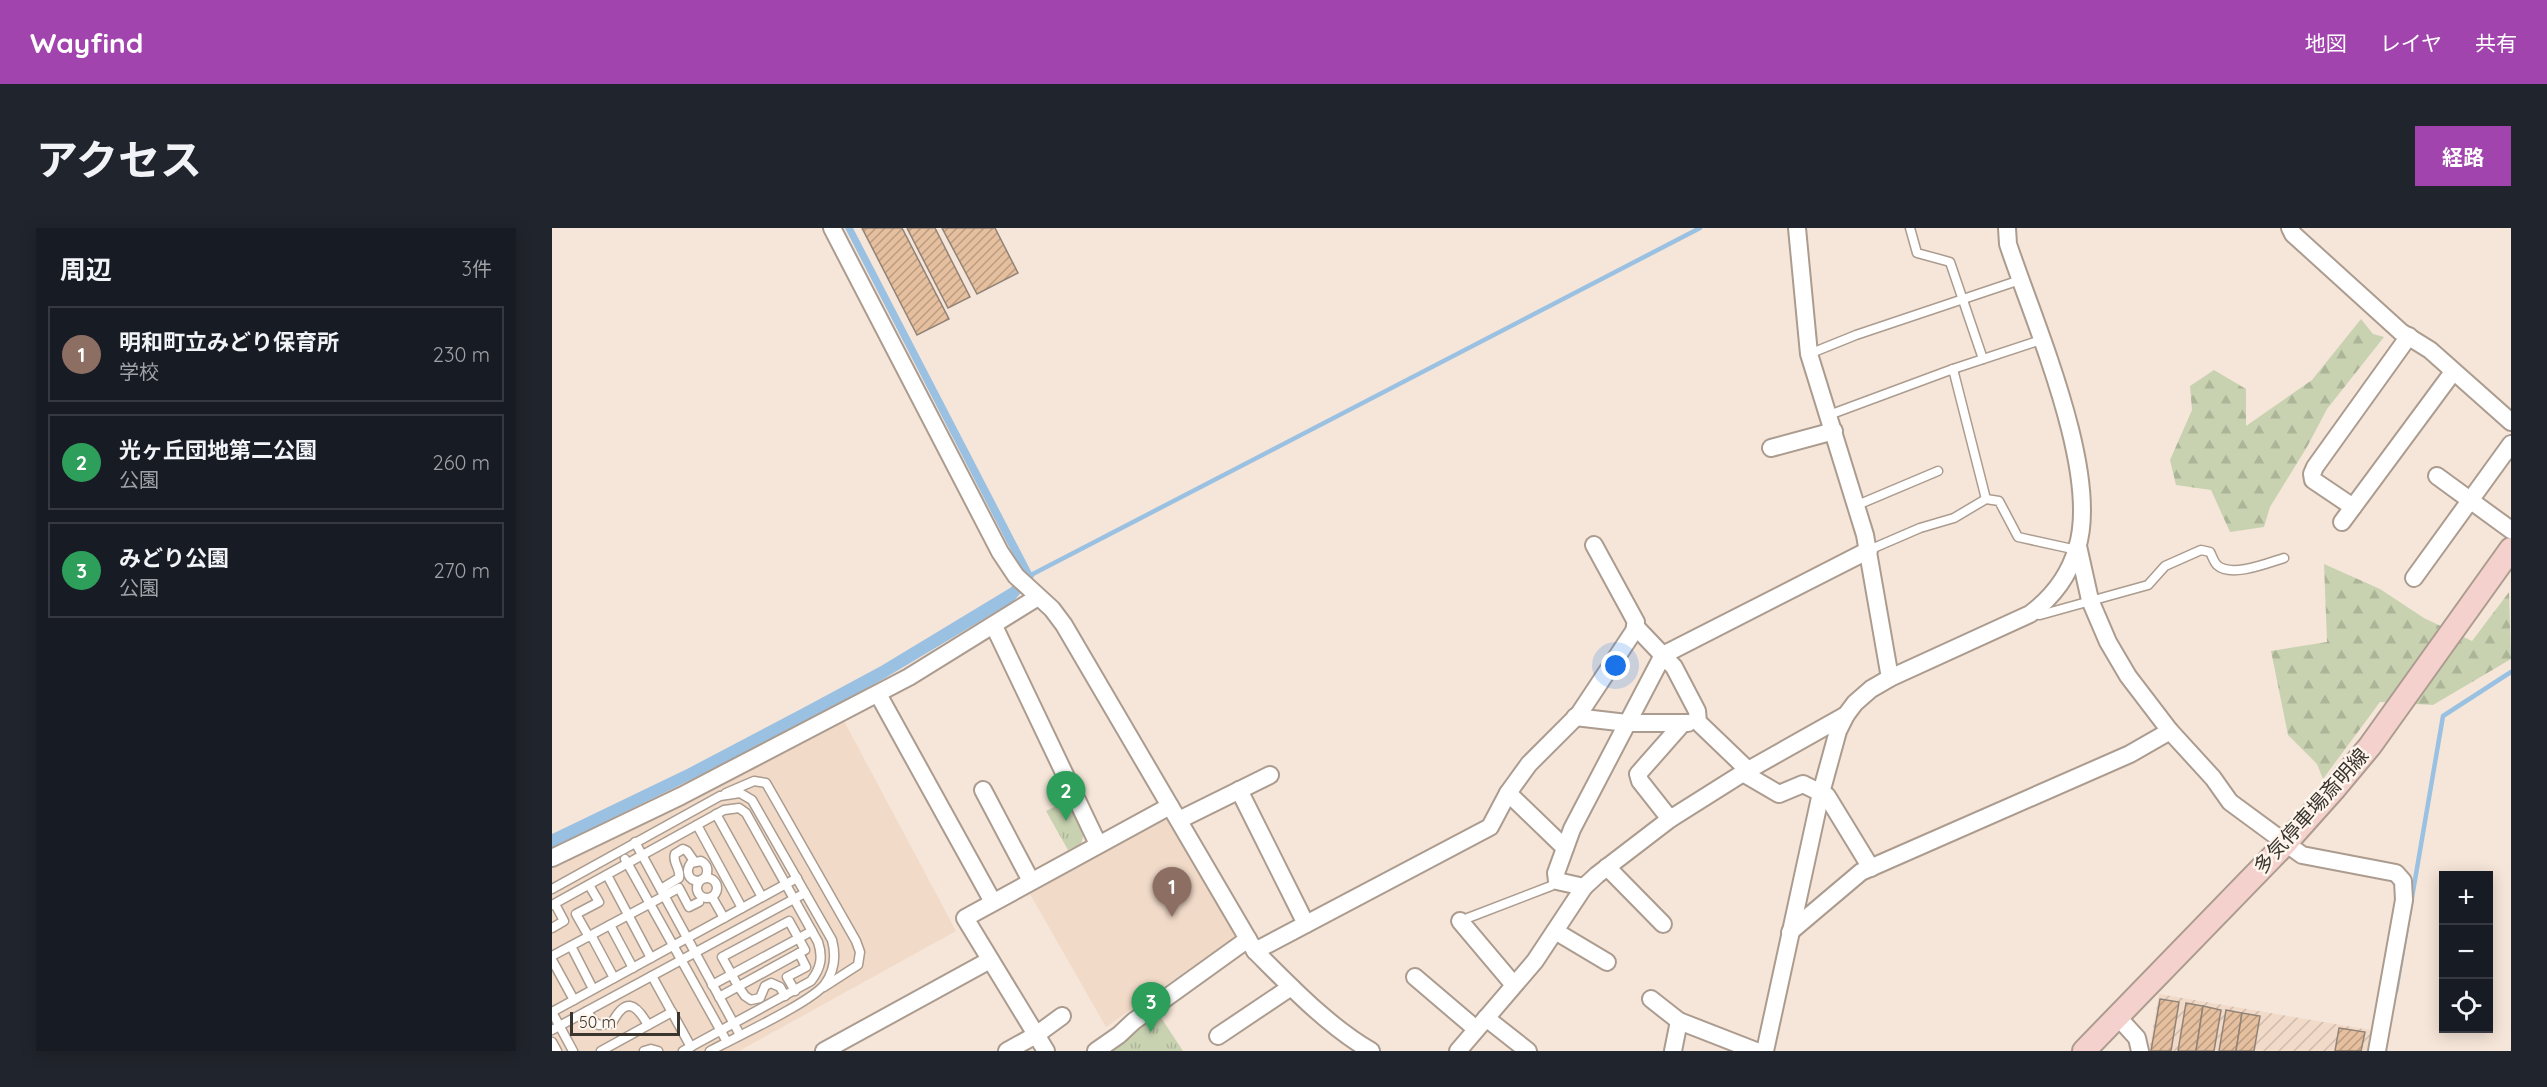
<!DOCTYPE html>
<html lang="ja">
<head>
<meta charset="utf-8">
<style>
  :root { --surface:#171b24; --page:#20242c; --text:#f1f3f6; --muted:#9ea1a6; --line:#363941; --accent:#a244ad }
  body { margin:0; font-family:Quicksand,"Noto Sans JP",sans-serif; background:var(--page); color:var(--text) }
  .controls { position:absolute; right:18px; bottom:18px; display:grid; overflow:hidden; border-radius:0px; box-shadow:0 3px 15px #0003 }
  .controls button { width:54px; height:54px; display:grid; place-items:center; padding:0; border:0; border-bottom:2px solid var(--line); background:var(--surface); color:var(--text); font:30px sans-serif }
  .scale { position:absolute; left:18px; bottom:15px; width:110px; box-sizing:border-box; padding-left:6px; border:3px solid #3b3530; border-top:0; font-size:16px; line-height:21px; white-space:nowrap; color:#3b3530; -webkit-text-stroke:4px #fef5ed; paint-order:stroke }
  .you { position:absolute; left:1064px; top:438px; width:21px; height:21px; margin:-15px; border:4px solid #fff; border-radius:50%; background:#1a73e8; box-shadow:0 0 0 9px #1a73e833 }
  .badge { display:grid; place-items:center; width:39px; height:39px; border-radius:50%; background:var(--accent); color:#fff; font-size:20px; font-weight:700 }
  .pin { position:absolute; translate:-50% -50px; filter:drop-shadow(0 2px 3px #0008) }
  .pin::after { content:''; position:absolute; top:32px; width:21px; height:18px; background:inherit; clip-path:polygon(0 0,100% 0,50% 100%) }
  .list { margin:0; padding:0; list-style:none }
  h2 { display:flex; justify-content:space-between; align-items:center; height:78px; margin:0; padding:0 24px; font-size:26px }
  h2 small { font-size:20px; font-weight:400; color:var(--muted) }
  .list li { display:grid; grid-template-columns:39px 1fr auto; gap:18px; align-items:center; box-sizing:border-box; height:96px; margin:0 12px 12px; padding:0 12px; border:2px solid var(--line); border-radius:0px }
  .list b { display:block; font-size:22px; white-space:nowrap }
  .list p { margin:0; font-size:20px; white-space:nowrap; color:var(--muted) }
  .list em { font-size:20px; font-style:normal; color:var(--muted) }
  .icon { flex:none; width:33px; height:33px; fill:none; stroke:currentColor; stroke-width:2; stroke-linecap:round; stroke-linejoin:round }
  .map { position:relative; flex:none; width:1959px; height:823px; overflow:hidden; border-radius:0px }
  header { display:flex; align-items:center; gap:36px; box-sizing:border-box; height:84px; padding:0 30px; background:var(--accent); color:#fff }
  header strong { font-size:28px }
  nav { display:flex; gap:33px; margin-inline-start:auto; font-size:21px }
  .intro { display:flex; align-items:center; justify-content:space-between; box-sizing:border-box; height:144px; padding:0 36px }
  h1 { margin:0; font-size:42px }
  .button { padding:15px 27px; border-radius:0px; background:var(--accent); color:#fff; font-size:21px; font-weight:700 }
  main { display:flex; gap:36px; padding:0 36px }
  aside { flex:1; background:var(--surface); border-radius:0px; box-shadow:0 3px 15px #0003 }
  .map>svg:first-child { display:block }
  .built { fill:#f1dac8 }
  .industrial { fill:url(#industrial-furrows) }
  .forest { fill:url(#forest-firs) }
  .park { fill:url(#park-tufts) }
  .water { fill:#9bc1e2 }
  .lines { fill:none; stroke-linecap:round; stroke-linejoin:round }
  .stream { stroke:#9bc1e2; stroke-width:4.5 }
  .building { fill:url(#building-hatch); stroke:#918377; stroke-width:1.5 }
  .service-casing { stroke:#ab9c8f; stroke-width:11 }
  .minor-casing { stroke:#ab9c8f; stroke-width:20 }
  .secondary-casing { stroke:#ab9c8f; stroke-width:26 }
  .service { stroke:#fff; stroke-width:8 }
  .minor { stroke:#fff; stroke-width:16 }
  .secondary { stroke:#f5d1cd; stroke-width:22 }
  .labels { text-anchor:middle; stroke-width:5; stroke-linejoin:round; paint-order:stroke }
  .street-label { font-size:20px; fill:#3b3530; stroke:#fef5ed }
</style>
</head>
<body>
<header>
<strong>Wayfind</strong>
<nav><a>地図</a><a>レイヤ</a><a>共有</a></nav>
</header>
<div class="intro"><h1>アクセス</h1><a class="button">経路</a></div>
<main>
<aside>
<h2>周辺<small>3件</small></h2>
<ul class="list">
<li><span class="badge" style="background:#8d6e63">1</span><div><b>明和町立みどり保育所</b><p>学校</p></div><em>230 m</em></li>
<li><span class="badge" style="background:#2e9e5b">2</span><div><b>光ヶ丘団地第二公園</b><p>公園</p></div><em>260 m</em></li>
<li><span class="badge" style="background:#2e9e5b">3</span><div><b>みどり公園</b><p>公園</p></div><em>270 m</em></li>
</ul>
</aside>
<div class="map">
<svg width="1959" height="823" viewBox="0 0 1959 823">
  <defs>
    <pattern id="industrial-furrows" width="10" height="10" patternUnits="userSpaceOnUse" patternTransform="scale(1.5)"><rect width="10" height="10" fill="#f1dac8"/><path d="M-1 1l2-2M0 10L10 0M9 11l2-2" fill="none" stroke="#d0bcac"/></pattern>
    <pattern id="forest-firs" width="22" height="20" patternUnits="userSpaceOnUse" patternTransform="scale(1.5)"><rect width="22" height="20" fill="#c8d2b1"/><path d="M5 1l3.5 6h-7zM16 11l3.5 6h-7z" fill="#adb599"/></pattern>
    <pattern id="park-tufts" width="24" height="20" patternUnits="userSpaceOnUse" patternTransform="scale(1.5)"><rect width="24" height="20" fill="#c8d2b1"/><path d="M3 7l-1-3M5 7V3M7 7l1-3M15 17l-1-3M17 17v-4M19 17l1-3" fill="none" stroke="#adb599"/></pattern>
    <pattern id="building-hatch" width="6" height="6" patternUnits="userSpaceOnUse" patternTransform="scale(1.5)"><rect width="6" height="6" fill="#e5bf9e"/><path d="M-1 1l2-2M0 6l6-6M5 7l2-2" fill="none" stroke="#bb9c81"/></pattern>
  </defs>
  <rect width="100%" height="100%" fill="#f6e6d9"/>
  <g class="built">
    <path d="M291 491 404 703 187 823H0V635Z"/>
    <path d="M613 589 684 708 554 799 478 666Z"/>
  </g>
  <path class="industrial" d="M1607 766 1824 803 1820 823H1597Z"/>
  <g class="forest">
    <path d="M1809 91 1821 106 1832 109 1775 181 1755 219 1718 279 1712 299 1678 304 1659 262 1624 257 1618 232 1640 182 1638 158 1662 142 1694 161V198L1760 152Z"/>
    <path d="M1772 336 1828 361 1872 390 1920 413 1957 364 1959 431 1881 477 1828 474 1771 551 1765 536 1736 507 1719 423 1775 414Z"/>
  </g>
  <g class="park">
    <path d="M516 572 533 603 529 616 516 622 494 583Z"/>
    <path d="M606 785 631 823H553Z"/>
  </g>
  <path class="water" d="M293 0H301L482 349 462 373 333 450 240 502 0 620V606L135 541 249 481 329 438 458 360 472 348Z"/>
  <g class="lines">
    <g class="stream">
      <path d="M477 348 1148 0"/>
      <path d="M1844 763 1891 488 1959 444"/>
    </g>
  </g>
  <g class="building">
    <path d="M310 0H350L397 91 365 107Z"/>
    <path d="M355 0H383L418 69 396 80Z"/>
    <path d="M390 0H443L466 45 425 66Z"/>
    <path d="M1608 771 1627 774 1619 823H1599Z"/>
    <path d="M1634 775 1651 778 1644 823H1626Z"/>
    <path d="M1651 778 1669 782 1662 823H1644Z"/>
    <path d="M1674 782 1690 785 1684 823H1667Z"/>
    <path d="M1690 785 1708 788 1702 823H1684Z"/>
    <path d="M1787 800 1813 804 1809 823H1783Z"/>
  </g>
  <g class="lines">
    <g class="service-casing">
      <g id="service">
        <path d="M1358 0 1365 25 1398 34 1431 131"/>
        <path d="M1257 126 1304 107 1468 52"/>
        <path d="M1401 141 1434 271"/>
        <path d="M1277 187 1401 141 1489 112"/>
        <path d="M1303 278 1386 243"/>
        <path d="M1317 322 1368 300 1402 290 1434 271 1447 273 1466 309 1525 322"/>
        <path d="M1481 386 1488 387 1596 357 1613 338 1649 322 1658 324C1660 328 1662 334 1665 337 1679 350 1716 335 1732 330"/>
        <path d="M174 565 202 553 214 555 304 713 308 724 306 737 272 759"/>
        <path d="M164 586 210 669"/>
        <path d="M145 597 190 680"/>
        <path d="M83 614 188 807"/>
        <path d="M73 631 175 814"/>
        <path d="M55 647 99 730"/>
        <circle cx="155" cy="660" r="10"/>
        <path d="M147 653C136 653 133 643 139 635L149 633C156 637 157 643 153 650"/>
        <path d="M0 661 168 568 188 565 200 572 280 712C284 727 283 742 273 756 260 774 182 810 158 823"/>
        <path d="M109 661 127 650C129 640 120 635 123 626L131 621 135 623 142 633"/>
        <path d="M160 669 172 690"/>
        <path d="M0 677 172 582 187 580 194 585 266 714C271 729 269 740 259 753L131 823"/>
        <path d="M908 693 999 658 1005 653"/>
        <path d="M58 697 81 740"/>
        <path d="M0 700 12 693 3 676"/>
        <path d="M39 707 62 750"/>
        <path d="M37 709 24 686 47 674 37 657"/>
        <path d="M19 718 41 761"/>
        <path d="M0 728 127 660 137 679 147 674"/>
        <path d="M0 732 22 772"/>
        <path d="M100 748 139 819"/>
        <path d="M160 757 260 703"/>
        <path d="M243 763 235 749 254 739 247 725"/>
        <path d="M167 769 247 725 253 722 237 693 170 729 186 758 193 768 199 772 208 770 213 758 219 755 228 759 233 768"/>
        <path d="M35 783 42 794 47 797 60 795C73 770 83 774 96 797"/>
        <path d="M0 784 245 650"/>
        <path d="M0 784 21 823"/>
        <path d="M0 802 253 665"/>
        <path d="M0 814 5 823"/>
        <path d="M49 823 120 784"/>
        <path d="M92 823 99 821 106 823"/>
      </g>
    </g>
    <g class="minor-casing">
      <g id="minor">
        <path d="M280 0 448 324 464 348 500 381 512 397 703 723C739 759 776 798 819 823"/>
        <path d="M1245 0 1257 126 1313 307 1338 450"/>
        <path d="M1738 0 1741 6 1849 104 1878 122 1959 194"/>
        <path d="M1219 220 1282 203"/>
        <path d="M1885 248 1959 302"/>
        <path d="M1801 279 1761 252 1760 246 1763 239 1857 108"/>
        <path d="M1790 294 1901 144"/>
        <path d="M1526 318 1538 372 1556 414 1576 448 1618 503 1661 550 1678 574 1750 627 1844 645 1851 653 1852 672 1825 823"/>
        <path d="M1862 350 1959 216"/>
        <path d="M442 398 546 616"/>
        <path d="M1083 398 1122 439 1145 483 1146 494 1196 542"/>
        <path d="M326 466 441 674"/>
        <path d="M1023 489 1075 495H1136"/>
        <path d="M1191 545 1227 566 1251 556 1275 568 1319 640"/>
        <path d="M431 562 479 653"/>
        <path d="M687 562 754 696"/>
        <path d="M956 565 1013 620"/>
        <path d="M1118 591 1088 553 1086 546 1131 495"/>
        <path d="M627 592 718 547"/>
        <path d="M0 630 129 568 357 449 486 369"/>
        <path d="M1055 639 1111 696"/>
        <path d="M1032 659 1005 653 1004 645 1020 601 1111 427 1317 322"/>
        <path d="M908 693 962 757"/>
        <path d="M1003 703 1055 734"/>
        <path d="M1238 704 1309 644 1578 526 1618 503"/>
        <path d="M703 723 938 599 956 565 977 536 1027 486 1082 403 1084 394 1042 317"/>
        <path d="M863 749 924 801"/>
        <path d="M1099 771 1127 793 1204 823"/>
        <path d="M1565 788 1585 810 1588 823"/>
        <path d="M934 790 976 823"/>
        <path d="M666 808 739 759"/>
        <path d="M272 823 438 732"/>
        <path d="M455 823 484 807 510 788"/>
        <path d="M494 823 413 690 618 578"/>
        <path d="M544 823 567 807 582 793 696 711"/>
        <path d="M906 823 983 733 1032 659 1045 647 1118 591 1191 545 1294 487"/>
        <path d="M1121 823 1127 793"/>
        <path d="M1213 823 1269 565 1286 503 1294 487 1303 475 1319 461 1338 450 1478 386C1501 369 1517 348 1525 320 1549 244 1481 92 1456 16L1455 0"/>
      </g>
    </g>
    <g class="secondary-casing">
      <path id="secondary" d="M1532 823 1733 616 1783 560 1818 518 1959 321"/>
    </g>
    <use href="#service" class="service"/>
    <use href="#minor" class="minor"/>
    <use href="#secondary" class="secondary"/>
  </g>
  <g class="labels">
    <g class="street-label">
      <text transform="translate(1759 583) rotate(-48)" y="7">多気停車場斎明線</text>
    </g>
  </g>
</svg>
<div class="controls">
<button>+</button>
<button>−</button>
<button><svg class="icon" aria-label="locate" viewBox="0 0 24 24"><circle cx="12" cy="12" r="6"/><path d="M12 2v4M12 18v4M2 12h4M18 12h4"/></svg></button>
</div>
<div class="scale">50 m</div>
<div class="you"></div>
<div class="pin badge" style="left:620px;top:689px;background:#8d6e63">1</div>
<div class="pin badge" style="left:514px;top:593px;background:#2e9e5b">2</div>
<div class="pin badge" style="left:599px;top:804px;background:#2e9e5b">3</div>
</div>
</main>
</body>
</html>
